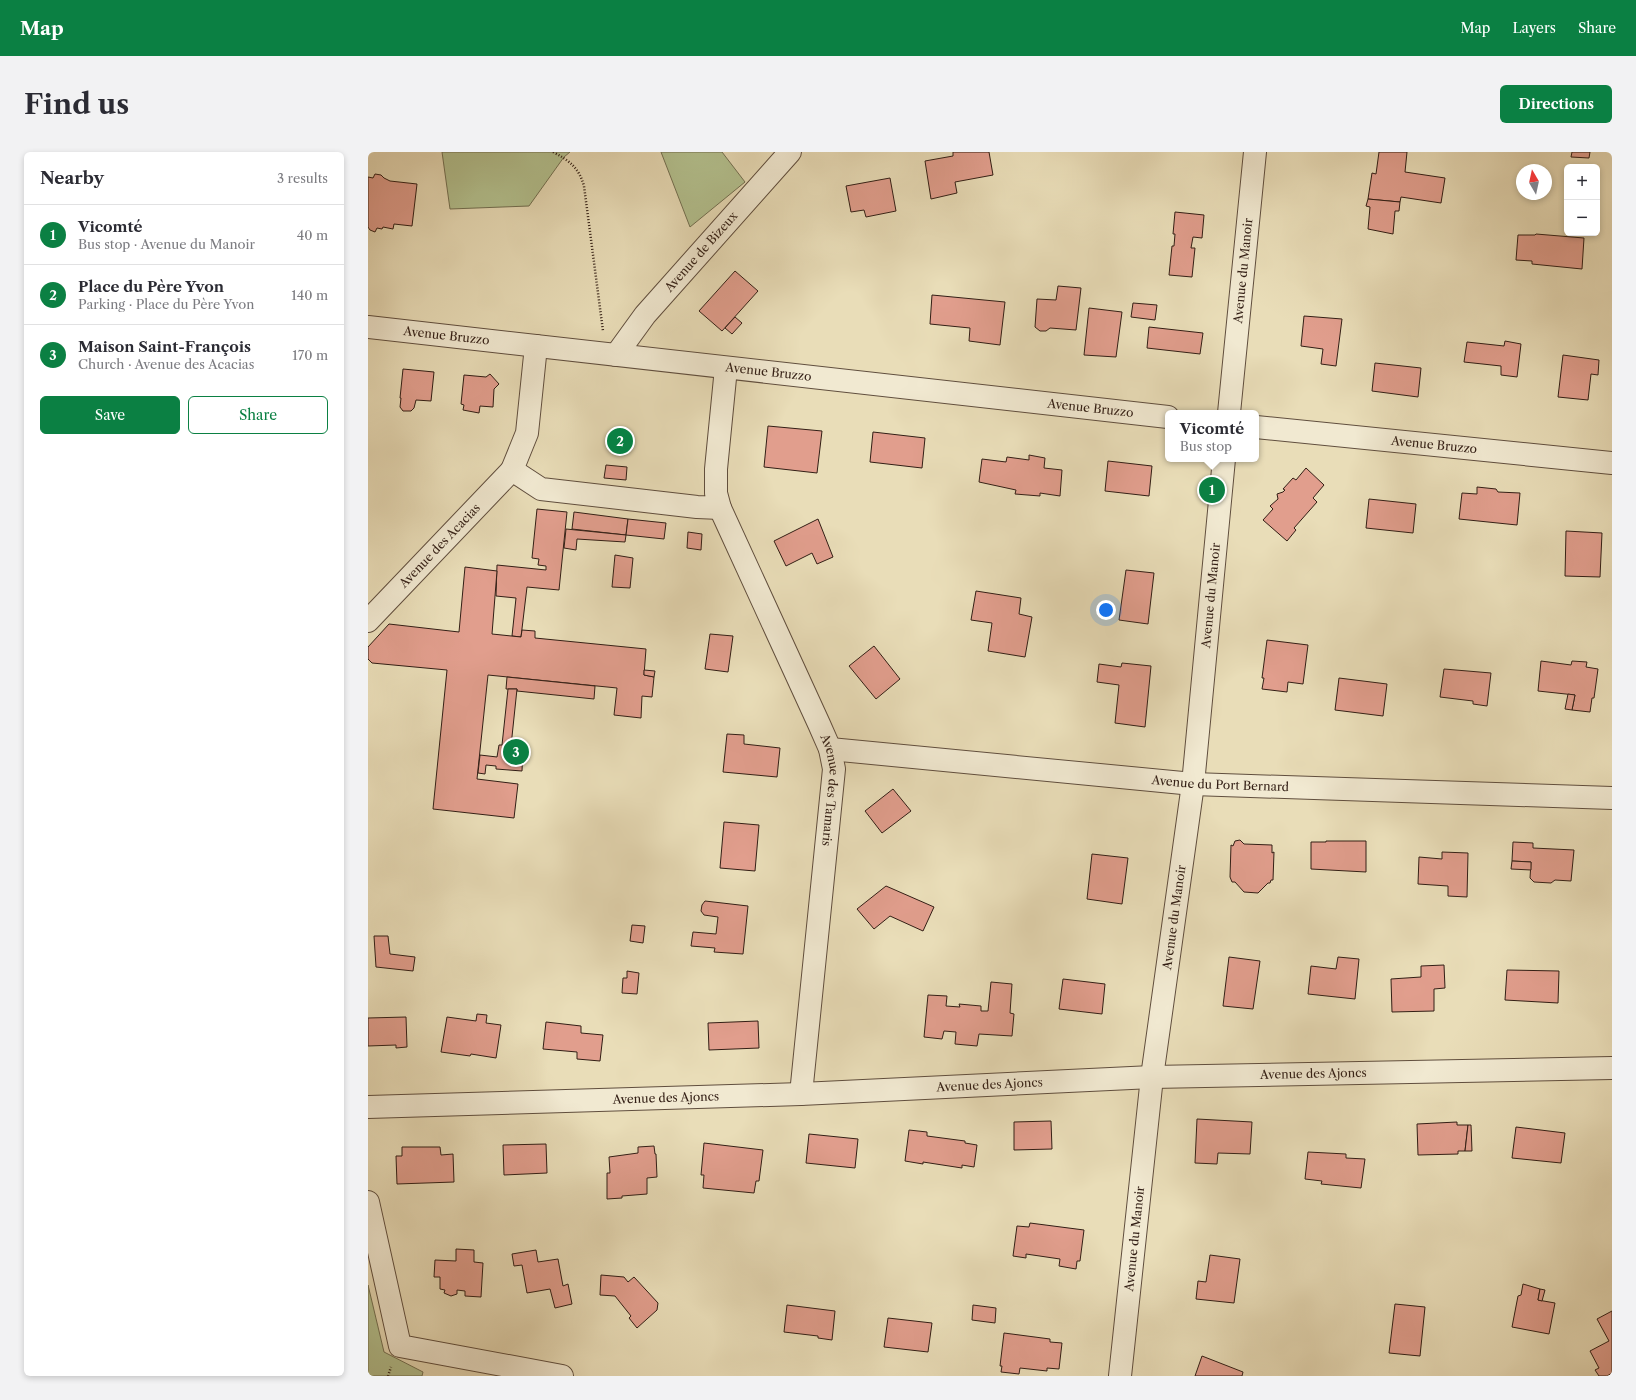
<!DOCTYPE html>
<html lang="en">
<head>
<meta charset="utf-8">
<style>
  :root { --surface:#fff; --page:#f2f2f3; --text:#2b2b33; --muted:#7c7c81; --line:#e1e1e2; --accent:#0b8043 }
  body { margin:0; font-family:"Libre Caslon Text",serif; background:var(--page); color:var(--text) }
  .controls { position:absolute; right:12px; top:12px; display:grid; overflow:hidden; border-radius:6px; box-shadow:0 2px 6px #0003 }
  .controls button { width:36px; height:36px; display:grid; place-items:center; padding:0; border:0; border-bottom:1px solid var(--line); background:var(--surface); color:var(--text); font:20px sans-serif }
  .compass { position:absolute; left:1148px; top:12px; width:36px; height:36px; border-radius:50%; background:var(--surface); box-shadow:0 2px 6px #0003; rotate:351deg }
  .you { position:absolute; left:738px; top:458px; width:14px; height:14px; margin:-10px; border:3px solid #fff; border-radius:50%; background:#1a73e8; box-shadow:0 0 0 6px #1a73e833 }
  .badge { display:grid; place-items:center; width:26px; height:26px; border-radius:50%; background:var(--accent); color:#fff; font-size:13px; font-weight:700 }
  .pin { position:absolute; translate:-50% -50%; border:2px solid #fff; box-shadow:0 1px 4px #0006 }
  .popup { position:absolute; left:797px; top:258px; width:94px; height:52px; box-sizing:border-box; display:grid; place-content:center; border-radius:6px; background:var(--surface); filter:drop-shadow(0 1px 3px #0005); font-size:13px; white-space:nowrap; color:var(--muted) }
  .popup b { font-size:15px; color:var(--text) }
  .popup::after { content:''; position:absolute; left:50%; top:100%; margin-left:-8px; border:8px solid transparent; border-top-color:var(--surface) }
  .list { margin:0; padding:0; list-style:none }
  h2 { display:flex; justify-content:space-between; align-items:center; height:52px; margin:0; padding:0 16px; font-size:17px }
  h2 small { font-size:13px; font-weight:400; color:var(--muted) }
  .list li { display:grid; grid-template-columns:26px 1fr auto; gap:12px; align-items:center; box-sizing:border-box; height:60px; padding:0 16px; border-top:1px solid var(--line) }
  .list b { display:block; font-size:15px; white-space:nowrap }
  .list p { margin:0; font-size:13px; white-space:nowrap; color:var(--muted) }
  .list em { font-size:13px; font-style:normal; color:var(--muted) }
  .actions { display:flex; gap:8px; padding:12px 16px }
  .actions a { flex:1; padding:9px 0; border:1px solid var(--accent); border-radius:6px; text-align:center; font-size:14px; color:var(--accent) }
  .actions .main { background:var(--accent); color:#fff }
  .map { position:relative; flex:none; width:1244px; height:1224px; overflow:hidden; border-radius:6px }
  header { display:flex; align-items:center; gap:24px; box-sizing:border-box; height:56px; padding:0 20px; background:var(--accent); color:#fff }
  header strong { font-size:19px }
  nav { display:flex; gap:22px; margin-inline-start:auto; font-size:14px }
  .intro { display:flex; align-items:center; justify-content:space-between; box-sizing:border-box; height:96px; padding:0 24px }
  h1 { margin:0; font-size:28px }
  .button { padding:10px 18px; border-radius:6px; background:var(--accent); color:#fff; font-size:14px; font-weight:700 }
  main { display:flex; gap:24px; padding:0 24px }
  aside { flex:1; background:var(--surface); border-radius:6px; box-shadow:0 2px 6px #0003 }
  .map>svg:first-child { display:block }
  .green { fill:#b4c290; stroke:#737052 }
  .building { fill:#e19e8d; stroke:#321e15 }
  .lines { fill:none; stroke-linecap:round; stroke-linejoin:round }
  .street-casing { stroke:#604e3e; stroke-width:24 }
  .path { stroke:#321e15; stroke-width:2.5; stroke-dasharray:1 2; stroke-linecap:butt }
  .street { stroke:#f1e9d1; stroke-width:22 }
  .labels { text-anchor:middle; stroke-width:4; stroke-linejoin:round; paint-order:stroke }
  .street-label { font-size:12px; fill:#321e15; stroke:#f1e9d1 }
</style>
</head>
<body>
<header>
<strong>Map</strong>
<nav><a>Map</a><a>Layers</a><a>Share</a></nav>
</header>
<div class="intro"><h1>Find us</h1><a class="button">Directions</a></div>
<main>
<aside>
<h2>Nearby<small>3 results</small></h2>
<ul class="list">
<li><span class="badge">1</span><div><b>Vicomté</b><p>Bus stop · Avenue du Manoir</p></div><em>40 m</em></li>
<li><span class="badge">2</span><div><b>Place du Père Yvon</b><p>Parking · Place du Père Yvon</p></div><em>140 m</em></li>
<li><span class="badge">3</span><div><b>Maison Saint-François</b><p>Church · Avenue des Acacias</p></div><em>170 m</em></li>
</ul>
<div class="actions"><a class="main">Save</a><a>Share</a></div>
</aside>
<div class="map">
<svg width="1244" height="1224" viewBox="0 0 1244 1224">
  <rect width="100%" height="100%" fill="#e9ddb8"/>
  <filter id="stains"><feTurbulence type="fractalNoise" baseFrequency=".005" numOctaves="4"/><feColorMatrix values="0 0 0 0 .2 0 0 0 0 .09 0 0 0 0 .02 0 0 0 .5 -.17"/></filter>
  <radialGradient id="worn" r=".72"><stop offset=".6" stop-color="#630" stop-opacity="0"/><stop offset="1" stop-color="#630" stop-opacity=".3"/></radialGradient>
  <g class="green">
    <path d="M74 0H202L196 5 161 54 82 57Z"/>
    <path d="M293 0H354L377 30 322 75Z"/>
    <path d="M0 1133 16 1200 55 1220 54 1224H0Z"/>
  </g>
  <g class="building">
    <path d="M585 0H621L625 23 587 30 589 41 563 47 557 9 585 4Z"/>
    <path d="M1011 0H1039L1037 20 1077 26 1073 51 1033 45 1032 50 1000 47 1004 21 1008 22Z"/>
    <path d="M1204 0H1222L1221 6 1203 5Z"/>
    <path d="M7 22 13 23 16 26 22 29 49 32 44 74 26 72 25 77 15 75 14 77 9 76 7 80 2 78 0 75V25L5 26Z"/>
    <path d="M522 26 528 59 498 65 496 58 483 60 478 34Z"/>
    <path d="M1000 47 1032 50 1031 59H1027L1025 82 1000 77 1002 55 998 54Z"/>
    <path d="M807 60 836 63 834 86 825 85 823 96H827L824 125 801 123 804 94H806L807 82H805Z"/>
    <path d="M1168 82 1216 86 1214 117 1164 112V109L1148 108 1150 83H1167Z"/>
    <path d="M367 119 390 139 354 179 331 159Z"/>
    <path d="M690 134 713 136 708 178 682 176 678 179H672L667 175 669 147 688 148Z"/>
    <path d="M564 143 637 150 632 193 601 189 602 176 562 172Z"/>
    <path d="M765 151 789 153 787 168 763 165Z"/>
    <path d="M721 156 754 160 748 205 716 203Z"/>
    <path d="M936 164 974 167 968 214 953 212 955 197 933 194Z"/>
    <path d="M367 165 374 171 364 182 357 176Z"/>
    <path d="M781 175 835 181 832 202 779 196Z"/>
    <path d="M1137 189 1153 192 1149 225 1133 223V214L1096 210 1099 190 1136 194Z"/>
    <path d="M1195 203 1231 208 1230 223 1223 222 1220 248 1190 245Z"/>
    <path d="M1007 211 1053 216 1050 245 1004 239Z"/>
    <path d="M35 217 66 220 63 249 48 248 46 256 43 259H35L32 255 33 246H32Z"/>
    <path d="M122 222 131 232 126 237 125 255 112 254 111 261 95 258 96 253 93 252 96 223 118 225Z"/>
    <path d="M400 274 454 279 449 321 396 315Z"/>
    <path d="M505 280 557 286 554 316 502 310Z"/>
    <path d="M661 303 677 306 676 316 694 318 692 344 672 341V344L647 342 648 338 611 330 614 307 638 310 639 305 661 308Z"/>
    <path d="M740 309 784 314 781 344 737 339Z"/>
    <path d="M238 313 259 315 258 328 236 326Z"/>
    <path d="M938 316 956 333 945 346 949 350 926 376 928 378 919 389 895 368 905 357 902 354 910 347 909 342 915 340 917 338 915 337 925 326 928 328Z"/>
    <path d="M1109 335 1128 337 1130 340 1152 341 1149 373 1091 367 1094 341 1109 342Z"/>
    <path d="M1001 347 1048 352 1045 381 998 376Z"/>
    <path d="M169 357 199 360 191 438 159 435 153 485 144 484 148 446 128 444 129 413 178 418V414L170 413 171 407 164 406Z"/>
    <path d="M206 360 260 367 258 383 204 377Z"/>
    <path d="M260 367 298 371 296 387 258 383Z"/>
    <path d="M450 367 465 405 449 412 444 401 418 414 406 389Z"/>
    <path d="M198 377 258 383 257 390 209 387 208 398 196 396Z"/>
    <path d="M1198 379 1234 381 1232 425 1197 424Z"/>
    <path d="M320 380 334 382 333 398 319 396Z"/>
    <path d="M247 403 265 406 262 436 244 435Z"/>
    <path d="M97 415 129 419 124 482 153 485 154 478 167 479V486L278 497 276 523 286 525 284 545 274 544 273 566 246 563 249 536 120 523 109 627 150 632 146 666 65 657 79 518 4 511 0 507V495L21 472 91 480Z"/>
    <path d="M758 418 786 421 780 472 751 468Z"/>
    <path d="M608 439 653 446 651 462 664 465 657 505 620 499 624 471 603 468Z"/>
    <path d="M342 482 365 484 360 520 337 517Z"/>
    <path d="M899 488 940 493 935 532 920 530 919 540 894 537 896 526H894Z"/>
    <path d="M506 494 532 527 508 547 481 514Z"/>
    <path d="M1173 509 1203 513 1204 509 1219 510 1218 515 1230 517 1226 546H1224L1222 560 1204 558 1207 543 1170 539Z"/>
    <path d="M754 511 783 514 777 575 747 571 751 533 729 530 731 512 753 515Z"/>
    <path d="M1076 517 1123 521 1119 554 1105 552V549L1072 545Z"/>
    <path d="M276 518 287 519 286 525 276 523Z"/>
    <path d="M139 525 227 534 226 547 149 539V537H138Z"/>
    <path d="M971 526 1019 532 1015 564 967 558Z"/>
    <path d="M140 537H149L143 594 155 596 154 619 128 617V614L118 613 117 622 110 621 112 603 129 605 131 593H134Z"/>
    <path d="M1200 542 1207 543 1204 558 1197 557Z"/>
    <path d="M359 582 376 583V592L412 596 409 625 355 620Z"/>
    <path d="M525 637 543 659 514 681 497 659Z"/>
    <path d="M356 670 391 673 387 719 352 716Z"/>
    <path d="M872 688 876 692 904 693V701L906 700 905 728H903L902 731H900L890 741 876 740 867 730H864L862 725 863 693 865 694 867 689Z"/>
    <path d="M958 689H998V720L943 717V690H958Z"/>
    <path d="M1145 690 1165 691V696L1206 698 1203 729 1187 728 1183 731 1166 730 1162 726 1163 710 1144 709Z"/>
    <path d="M1074 700 1100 701 1099 745 1080 744V734L1050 732 1051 705 1074 707Z"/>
    <path d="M724 702 760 706 754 752 719 747Z"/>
    <path d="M1144 709 1163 710V718L1143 717Z"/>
    <path d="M518 734 566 755 555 779 522 764 506 777 489 757Z"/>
    <path d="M337 749 380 754 375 802 346 800 347 796 323 794 325 780 348 782 350 765 336 763 333 759 334 753Z"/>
    <path d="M264 773 277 774 275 791 262 789Z"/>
    <path d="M6 784H20L22 802 47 805 45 819 8 815Z"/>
    <path d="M861 805 892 809 885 857 855 854Z"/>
    <path d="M970 805 991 807 987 847 940 842 943 814 968 817Z"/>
    <path d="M1076 813 1077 836 1066 837V859L1024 860 1023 827 1053 825V814Z"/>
    <path d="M1139 818 1191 819 1190 851 1137 848Z"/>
    <path d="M259 819 271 821 269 842 254 841 255 826H259Z"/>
    <path d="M695 827 737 832 734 862 691 857Z"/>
    <path d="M623 830 644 832 642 861 646 862 644 884 611 882 609 894 587 892 588 880 576 879 574 887 556 885 560 843 579 844 578 854 592 855 591 852 613 854V859H620Z"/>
    <path d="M109 862 119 863 118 871 133 873 128 906 103 902 102 904 73 900 79 865 108 869Z"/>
    <path d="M38 865 39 895 28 896V893L0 894V866Z"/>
    <path d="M390 869 391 896 341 898 340 871Z"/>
    <path d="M178 870 213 874V881L235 883 232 909 209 907V900L175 897Z"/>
    <path d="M829 967 884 970 882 1002 850 1001 849 1012 827 1011Z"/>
    <path d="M683 969 684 997 646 998V970Z"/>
    <path d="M1089 970V973H1100L1097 999H1090V1002L1050 1003 1049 972Z"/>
    <path d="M1100 973H1103L1104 999H1097Z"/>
    <path d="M1148 975 1197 981 1193 1011 1144 1006Z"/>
    <path d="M541 978 559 980V984L597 989V991L609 993 606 1015 594 1013V1016L555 1010V1012L537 1009Z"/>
    <path d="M441 982 490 987 487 1016 438 1011Z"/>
    <path d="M336 991 395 998 391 1029H388L386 1041 335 1036 336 1023H333Z"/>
    <path d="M178 992 179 1021 136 1023 135 993Z"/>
    <path d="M286 994 287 1002H288L289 1025 279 1026V1042L254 1044V1046L239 1047V1021H242L241 1005 270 1001V995Z"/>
    <path d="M34 995H72L73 1003 85 1002 86 1030 29 1032 28 1004H34Z"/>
    <path d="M940 1000 978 1002V1006L997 1007 993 1036 953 1032 954 1029 937 1027Z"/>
    <path d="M662 1071 716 1078 712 1109H709L708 1117 691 1114 692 1107 658 1102V1106L645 1104 649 1074 661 1075Z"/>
    <path d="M88 1097 106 1098V1110L115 1111 113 1145 97 1144V1139L89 1138V1142L83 1144 76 1141 77 1138 72 1137V1125H66L67 1108 88 1109Z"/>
    <path d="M168 1098 170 1110 190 1107 195 1134 200 1132 204 1152 187 1156 182 1137 159 1141 154 1113 146 1114 144 1102Z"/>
    <path d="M842 1103 872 1107 866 1151 828 1147 830 1129 838 1130Z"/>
    <path d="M233 1123 256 1125 260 1130 266 1125 290 1151 289 1158 269 1176 261 1166 263 1164 247 1144 232 1143Z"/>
    <path d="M1155 1132 1172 1137 1170 1148 1187 1151 1181 1182 1144 1175 1150 1144 1153 1143Z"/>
    <path d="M1172 1137 1177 1138 1174 1149 1170 1148Z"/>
    <path d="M1027 1152 1057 1155 1052 1204 1021 1201Z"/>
    <path d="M419 1153 467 1159 464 1188 450 1186V1184L416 1180Z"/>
    <path d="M605 1153 628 1156 627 1171 604 1168Z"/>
    <path d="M1244 1159V1221L1239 1224H1231L1227 1218 1231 1216 1222 1199 1241 1189 1229 1167Z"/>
    <path d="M520 1166 564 1171 560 1200 516 1195Z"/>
    <path d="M636 1181 682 1187V1190L694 1191 691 1217 679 1216V1219L652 1216 651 1222 633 1220 634 1214H632Z"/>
    <path d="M834 1204 875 1220 874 1224H827Z"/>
  </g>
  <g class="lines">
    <g class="street-casing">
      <g id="street">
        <path id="s1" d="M0 175 800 265"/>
        <path d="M168 194 159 281 144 318 173 337 329 355 352 356 348 341V317L358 216"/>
        <path id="s2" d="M248 203 277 163 422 0"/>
        <path id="s3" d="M861 261 887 0"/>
        <path id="s4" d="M888 275 1244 311"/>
        <path id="s5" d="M352 356 451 572 462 597 466 617 433 942"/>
        <path id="s6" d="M0 469 144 318"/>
        <path id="s7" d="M462 597 825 632 1244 646"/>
        <path id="s8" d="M0 955 433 942 784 925 1244 916"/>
        <path d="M0 1050 32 1194 194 1224"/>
        <path id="s9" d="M752 1224 784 925 825 632 856 307"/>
      </g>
    </g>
    <g class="path">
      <path d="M185 0C202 9 211 16 216 34L235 179"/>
      <path d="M20 1224 23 1215"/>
    </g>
    <use href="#street" class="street"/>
  </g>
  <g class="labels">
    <g class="street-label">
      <text dy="4" stroke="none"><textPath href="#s2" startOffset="134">Avenue de Bizeux</textPath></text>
      <text dy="4" stroke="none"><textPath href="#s3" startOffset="143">Avenue du Manoir</textPath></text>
      <text dy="4" stroke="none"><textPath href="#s1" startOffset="79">Avenue Bruzzo</textPath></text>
      <text dy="4" stroke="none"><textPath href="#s1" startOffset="403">Avenue Bruzzo</textPath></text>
      <text dy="4" stroke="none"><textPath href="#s1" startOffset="727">Avenue Bruzzo</textPath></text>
      <text dy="4" stroke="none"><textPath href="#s4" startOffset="179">Avenue Bruzzo</textPath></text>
      <text dy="4" stroke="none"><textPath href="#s6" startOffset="104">Avenue des Acacias</textPath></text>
      <text dy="4" stroke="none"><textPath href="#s9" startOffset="786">Avenue du Manoir</textPath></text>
      <text dy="4" stroke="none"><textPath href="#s7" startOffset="392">Avenue du Port Bernard</textPath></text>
      <text dy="4" stroke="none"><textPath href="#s5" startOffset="306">Avenue des Tamaris</textPath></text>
      <text dy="4" stroke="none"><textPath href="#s9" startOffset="462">Avenue du Manoir</textPath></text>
      <text dy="4" stroke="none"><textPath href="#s8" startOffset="946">Avenue des Ajoncs</textPath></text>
      <text dy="4" stroke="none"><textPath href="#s8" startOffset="622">Avenue des Ajoncs</textPath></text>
      <text dy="4" stroke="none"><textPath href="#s8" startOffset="298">Avenue des Ajoncs</textPath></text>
      <text dy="4" stroke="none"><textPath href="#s9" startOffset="138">Avenue du Manoir</textPath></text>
    </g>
  </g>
  <rect width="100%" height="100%" filter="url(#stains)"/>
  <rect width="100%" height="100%" fill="url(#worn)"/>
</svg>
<div class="controls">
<button>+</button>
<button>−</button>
</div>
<svg class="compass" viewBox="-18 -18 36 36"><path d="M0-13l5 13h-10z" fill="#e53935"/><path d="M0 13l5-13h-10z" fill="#7c7c81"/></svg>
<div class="you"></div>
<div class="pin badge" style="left:844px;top:338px">1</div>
<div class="popup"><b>Vicomté</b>Bus stop</div>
<div class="pin badge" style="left:252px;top:289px">2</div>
<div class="pin badge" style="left:148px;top:600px">3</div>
</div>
</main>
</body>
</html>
